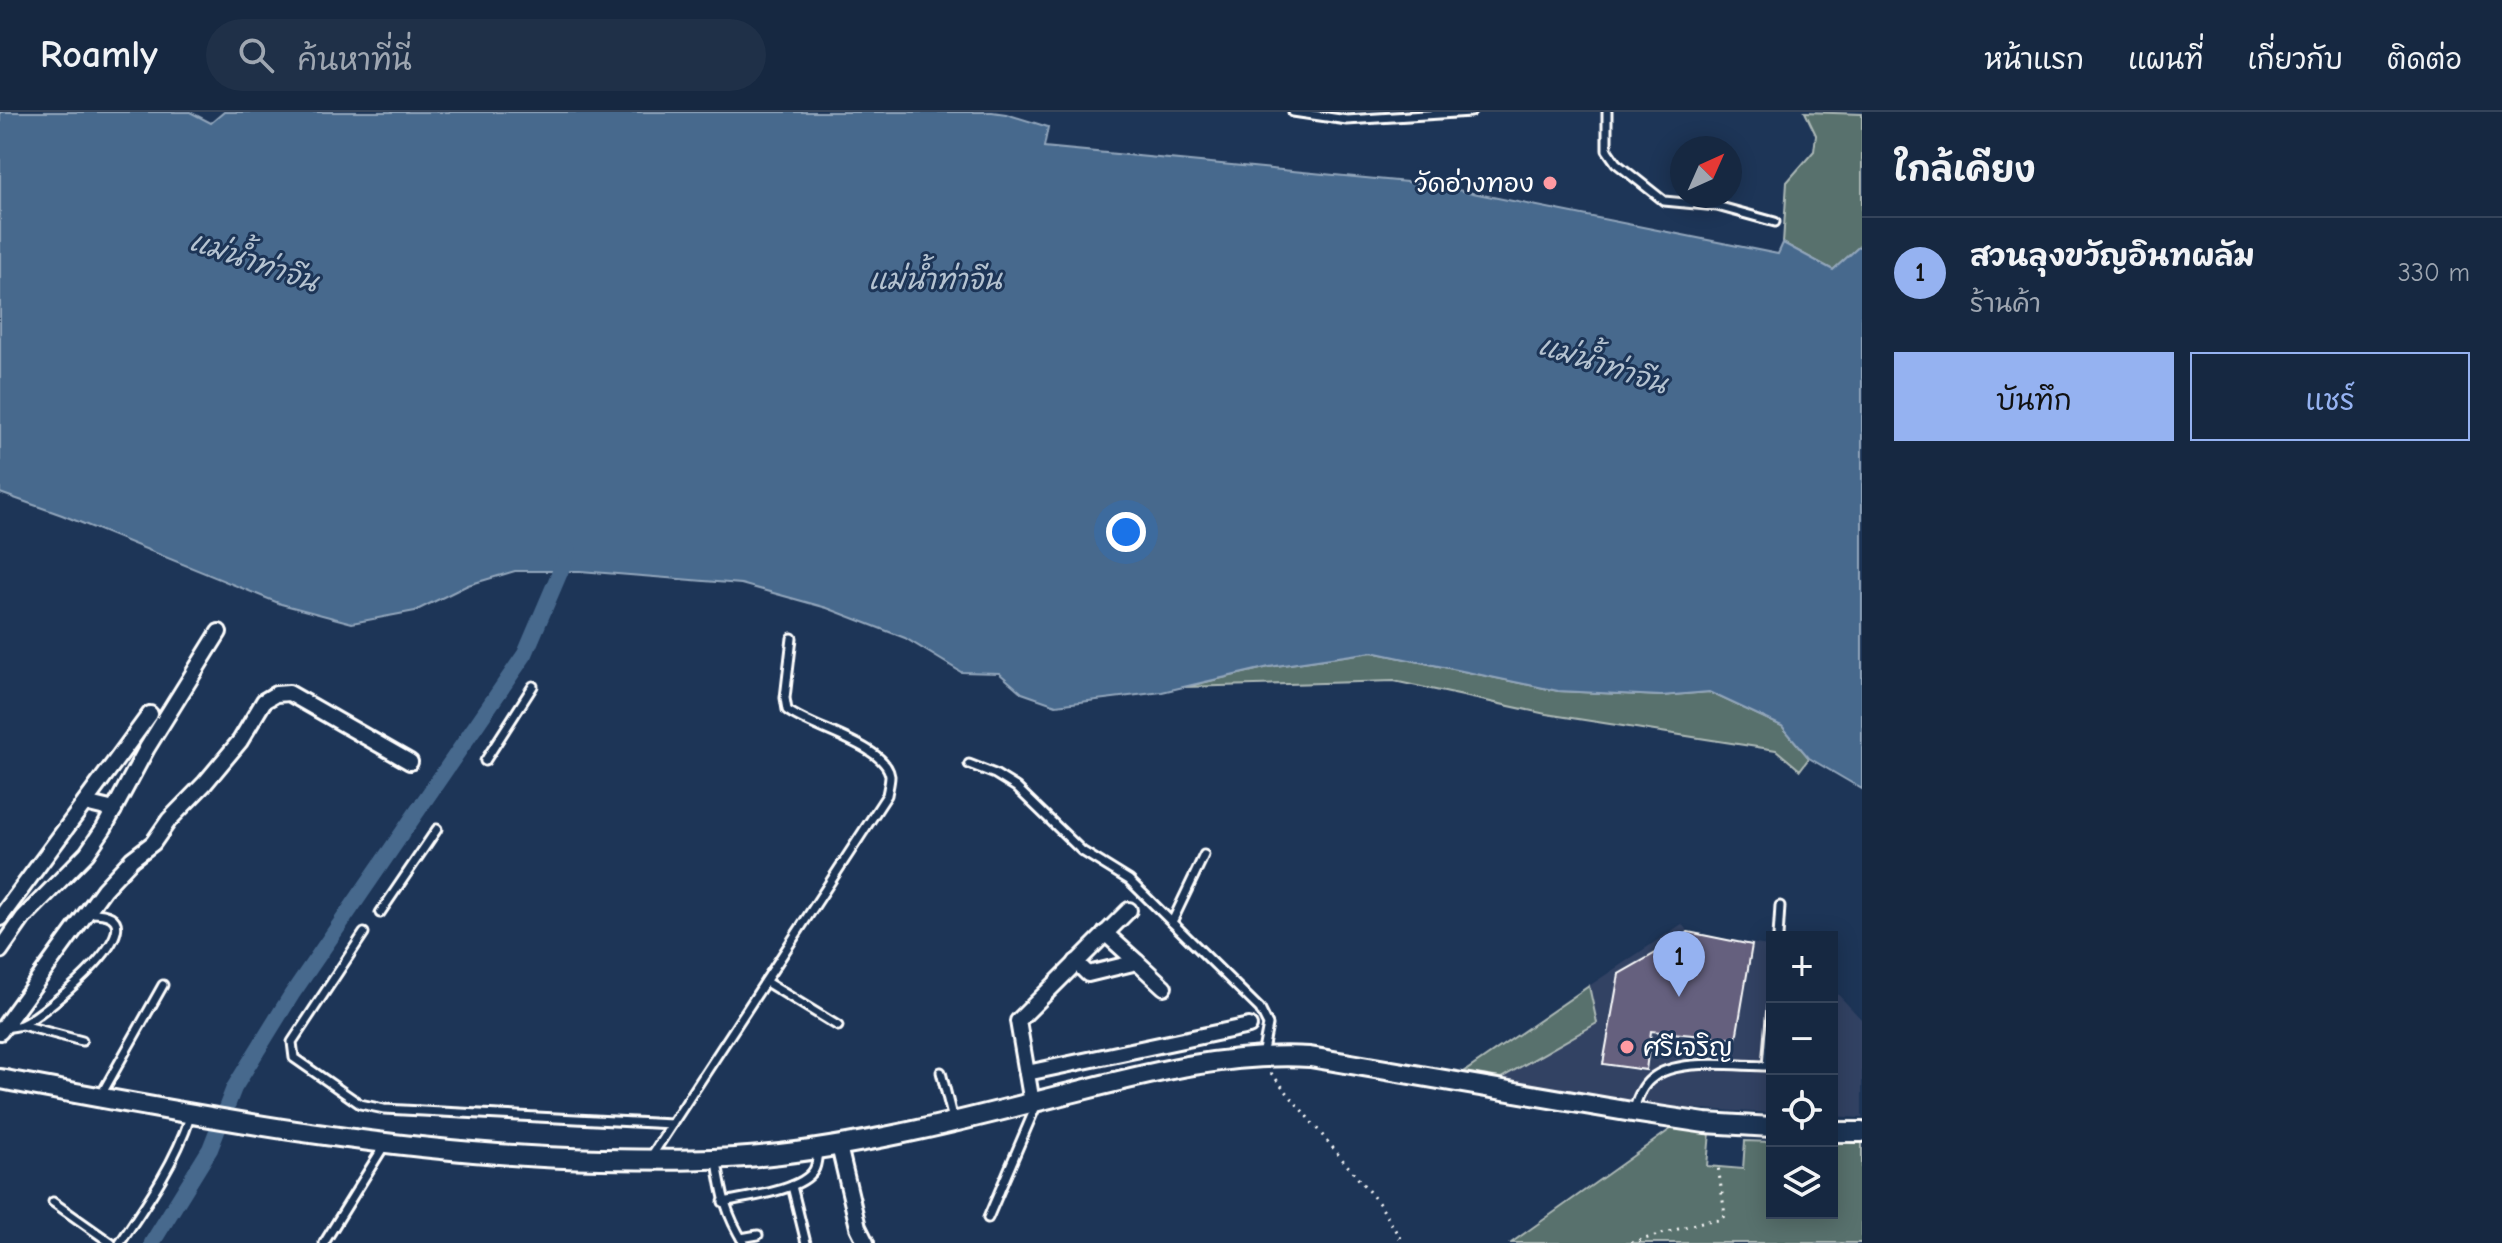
<!DOCTYPE html>
<html lang="th">
<head>
<meta charset="utf-8">
<style>
  :root { --surface:#162841; --page:#1f3048; --text:#f1f3f6; --muted:#9ea6b1; --line:#35445a; --accent:#95b2f1 }
  body { margin:0; font-family:"Comic Neue","Playpen Sans Thai",sans-serif; background:var(--page); color:var(--text) }
  .controls { position:absolute; right:24px; bottom:24px; display:grid; overflow:hidden; border-radius:0px; box-shadow:0 4px 20px #0003 }
  .controls button { width:72px; height:72px; display:grid; place-items:center; padding:0; border:0; border-bottom:2px solid var(--line); background:var(--surface); color:var(--text); font:40px sans-serif }
  .compass { position:absolute; left:1670px; top:24px; width:72px; height:72px; border-radius:50%; background:var(--surface); box-shadow:0 4px 20px #0003; rotate:45deg }
  .you { position:absolute; left:1126px; top:420px; width:28px; height:28px; margin:-20px; border:6px solid #fff; border-radius:50%; background:#1a73e8; box-shadow:0 0 0 12px #1a73e833 }
  .badge { display:grid; place-items:center; width:52px; height:52px; border-radius:50%; background:var(--accent); color:#111; font-size:26px; font-weight:700 }
  .pin { position:absolute; translate:-50% -66px; filter:drop-shadow(0 2px 4px #0008) }
  .pin::after { content:''; position:absolute; top:42px; width:28px; height:24px; background:inherit; clip-path:polygon(0 0,100% 0,50% 100%) }
  .list { margin:0; padding:0; list-style:none }
  h2 { display:flex; justify-content:space-between; align-items:center; height:104px; margin:0; padding:0 32px; font-size:34px }
  h2 small { font-size:26px; font-weight:400; color:var(--muted) }
  .list li { display:grid; grid-template-columns:52px 1fr auto; gap:24px; align-items:center; box-sizing:border-box; height:112px; padding:0 32px; border-top:2px solid var(--line) }
  .list b { display:block; font-size:30px; white-space:nowrap }
  .list p { margin:0; font-size:26px; white-space:nowrap; color:var(--muted) }
  .list em { font-size:26px; font-style:normal; color:var(--muted) }
  .actions { display:flex; gap:16px; padding:24px 32px }
  .actions a { flex:1; padding:18px 0; border:2px solid var(--accent); border-radius:0px; text-align:center; font-size:28px; color:var(--accent) }
  .actions .main { background:var(--accent); color:#111 }
  .icon { flex:none; width:44px; height:44px; fill:none; stroke:currentColor; stroke-width:2; stroke-linecap:round; stroke-linejoin:round }
  .map { position:relative; flex:none; width:1862px; height:1131px; overflow:hidden }
  header { display:flex; align-items:center; gap:48px; box-sizing:border-box; height:112px; padding:0 40px; background:var(--surface); border-bottom:2px solid var(--line) }
  header strong { font-size:38px }
  nav { display:flex; gap:44px; margin-inline-start:auto; font-size:28px }
  .search { width:560px; height:72px; background:var(--page); display:flex; align-items:center; gap:20px; box-sizing:border-box; padding:0 28px; border-radius:44px; color:var(--muted); font-size:30px }
  main { display:flex }
  aside { flex:1; background:var(--surface) }
  .map>svg:first-child { display:block }
  .built { fill:#334263 }
  .green { fill:#58716d; stroke:#acb8b6; stroke-width:2 }
  .water { fill:#47698d; stroke:#91a5bb; stroke-width:2 }
  .lines { fill:none; stroke-linecap:round; stroke-linejoin:round }
  .canal { stroke:#47698d; stroke-width:16 }
  .building { fill:#65617e; stroke:#fff; stroke-width:2 }
  .service-casing { stroke:#fff; stroke-width:13 }
  .minor-casing { stroke:#fff; stroke-width:20 }
  .secondary-casing { stroke:#fff; stroke-width:24 }
  .path { stroke:#fff; stroke-width:3; stroke-dasharray:2 6; stroke-linecap:butt }
  .service { stroke:#1d3557; stroke-width:7 }
  .minor { stroke:#1d3557; stroke-width:14 }
  .secondary { stroke:#1d3557; stroke-width:18 }
  .poi-dot { fill:#ff9aa2; stroke:#1d3557; stroke-width:3 }
  .labels { text-anchor:middle; stroke-width:6; stroke-linejoin:round; paint-order:stroke }
  .poi-label { font-size:26px; fill:#fff; stroke:#1d3557; text-anchor:end }
  .water-label { font-size:28px; font-style:italic; fill:#b5c3d1; stroke:#1d3557 }
</style>
</head>
<body>
<header>
<strong>Roamly</strong>
<div class="search"><svg class="icon" aria-label="search" viewBox="0 0 24 24"><circle cx="10" cy="10" r="6"/><path d="M15 15l6 6"/></svg>ค้นหาที่นี่</div>
<nav><a>หน้าแรก</a><a>แผนที่</a><a>เกี่ยวกับ</a><a>ติดต่อ</a></nav>
</header>
<main>
<div class="map">
<svg width="1862" height="1131" viewBox="0 0 1862 1131">
  <rect width="100%" height="100%" fill="#1d3557"/>
  <filter id="ink" filterUnits="userSpaceOnUse"><feTurbulence type="fractalNoise" baseFrequency=".0125" numOctaves="2"/><feDisplacementMap in="SourceGraphic" scale="16" xChannelSelector="R" yChannelSelector="G"/><feConvolveMatrix kernelMatrix="1 2 1 2 8 2 1 2 1" color-interpolation-filters="sRGB"/></filter>
  <g filter="url(#ink)">
    <g class="built">
      <path d="M1682 812 1688 820 1767 834 1772 832V1001L1665 995 1501 966 1597 911 1589 874Z"/>
      <path d="M1832 876 1862 908V1006L1832 1004Z"/>
    </g>
    <g class="green">
      <path d="M1805 0 1862 2V132L1833 158 1783 131 1787 70 1814 39 1816 23Z"/>
      <path d="M1372 540 1558 579 1661 584 1709 580 1782 614 1809 646 1800 658 1776 638 1546 602 1394 569 1185 575 1269 555Z"/>
      <path d="M1589 874 1597 911 1501 966 1464 960Z"/>
      <path d="M1675 1014 1710 1020 1707 1054 1743 1057 1745 1029 1772 1030V1101H1832V1031H1862V1131H1511Z"/>
    </g>
    <path class="water" d="M0 0H190L211 11 224 0H992L1006 2 1048 15 1044 35 1428 72 1778 142 1783 131 1833 158 1862 132V677L1809 646 1782 614 1709 580 1661 584 1558 579 1372 540 1269 555 1162 580 1056 593 1022 581 999 561 961 560 905 526 827 496 741 472 580 459H515L468 473 415 499 352 511 281 492 62 403 0 381Z"/>
    <g class="lines">
      <path class="canal" d="M152 1131 210 1037 234 976 292 882 525 542 569 439"/>
    </g>
    <path class="building" d="M1688 820 1752 833 1736 927 1651 919 1646 958 1603 952 1619 862 1661 838 1672 840Z"/>
    <g class="lines">
      <g class="service-casing">
        <g id="service">
          <path d="M1293 0 1347 8 1471 0"/>
          <path d="M1607 0V38L1616 51 1664 89 1717 94 1775 110"/>
          <path d="M485 649 533 574"/>
          <path d="M969 652 995 662 1016 675 1082 739 1129 768 1260 897 1268 913 1262 944"/>
          <path d="M380 801 437 717"/>
          <path d="M1172 810 1204 743"/>
          <path d="M364 821 292 930 294 946 360 992 384 997 672 1012"/>
          <path d="M1778 825 1780 794"/>
          <path d="M766 870 838 914"/>
          <path d="M22 913 82 929"/>
          <path d="M4 916C10 915 18 915 23 912 44 902 172 799 89 801"/>
          <path d="M941 960 953 1008"/>
          <path d="M101 983 163 873"/>
          <path d="M1633 999C1637 988 1641 975 1651 967 1676 945 1735 954 1767 954L1772 894"/>
          <path d="M650 1046 887 683C888 677 890 670 890 664 886 633 811 617 787 598L785 586 792 526"/>
          <path d="M717 1049C722 1083 726 1102 744 1131"/>
          <path d="M792 1074 806 1131"/>
          <path d="M53 1090 111 1131"/>
          <path d="M723 1090C746 1085 802 1079 814 1058 817 1053 817 1045 818 1039"/>
          <path d="M988 1106 1036 994"/>
          <path d="M741 1126 758 1123"/>
          <path d="M120 1131C147 1091 175 1051 190 1005"/>
          <path d="M324 1131 384 1034"/>
        </g>
      </g>
      <g class="minor-casing">
        <g id="minor">
          <path d="M85 691 114 698"/>
          <path d="M0 806 150 602"/>
          <path d="M1105 821 1137 850"/>
          <path d="M0 839 23 806 87 741 104 716 147 636 219 520"/>
          <path d="M1076 850 1088 862 1137 850 1164 875"/>
          <path d="M0 920 104 777 132 747 153 731 169 708 205 671 240 629 264 589 276 582 289 581 410 650"/>
          <path d="M1027 961 1249 914"/>
          <path d="M1032 991 1018 909 1129 798"/>
          <path d="M839 1034 858 1115 866 1131"/>
        </g>
      </g>
      <g class="secondary-casing">
        <g id="secondary">
          <path d="M0 967C199 1004 398 1043 601 1047 661 1048 720 1049 780 1042 873 1031 964 1008 1054 985 1139 964 1222 940 1310 945L1632 1000 1705 1011 1772 1015"/>
          <path d="M1832 1020H1862"/>
        </g>
      </g>
      <g class="path">
        <path d="M1271 961 1380 1093 1403 1131"/>
        <path d="M1631 1131 1705 1109 1720 1108 1725 1103 1718 1054"/>
      </g>
      <use href="#service" class="service"/>
      <use href="#minor" class="minor"/>
      <use href="#secondary" class="secondary"/>
    </g>
  </g>
  <g class="poi-dot">
    <circle cx="1550" cy="71" r="8"/>
    <circle cx="1627" cy="935" r="8"/>
  </g>
  <g class="labels">
    <g class="poi-label">
      <text x="1534" y="80">วัดอ่างทอง</text>
      <text x="1643" y="944" text-anchor="start">ศรีเจริญ</text>
    </g>
    <g class="water-label">
      <text transform="translate(254 149) rotate(19)" y="10">แม่น้ำท่าจีน</text>
      <text x="935" y="177">แม่น้ำท่าจีน</text>
      <text transform="translate(1603 252) rotate(18)" y="10">แม่น้ำท่าจีน</text>
    </g>
  </g>
</svg>
<div class="controls">
<button>+</button>
<button>−</button>
<button><svg class="icon" aria-label="locate" viewBox="0 0 24 24"><circle cx="12" cy="12" r="6"/><path d="M12 2v4M12 18v4M2 12h4M18 12h4"/></svg></button>
<button><svg class="icon" aria-label="layers" viewBox="0 0 24 24"><path d="M12 4l9 5-9 5-9-5zM3 14l9 5 9-5"/></svg></button>
</div>
<svg class="compass" viewBox="-18 -18 36 36"><path d="M0-13l5 13h-10z" fill="#e53935"/><path d="M0 13l5-13h-10z" fill="#9ea6b1"/></svg>
<div class="you"></div>
<div class="pin badge" style="left:1679px;top:885px">1</div>
</div>
<aside>
<h2>ใกล้เคียง<small></small></h2>
<ul class="list">
<li><span class="badge">1</span><div><b>สวนลุงขวัญอินทผลัม</b><p>ร้านค้า</p></div><em>330 m</em></li>
</ul>
<div class="actions"><a class="main">บันทึก</a><a>แชร์</a></div>
</aside>
</main>
</body>
</html>
